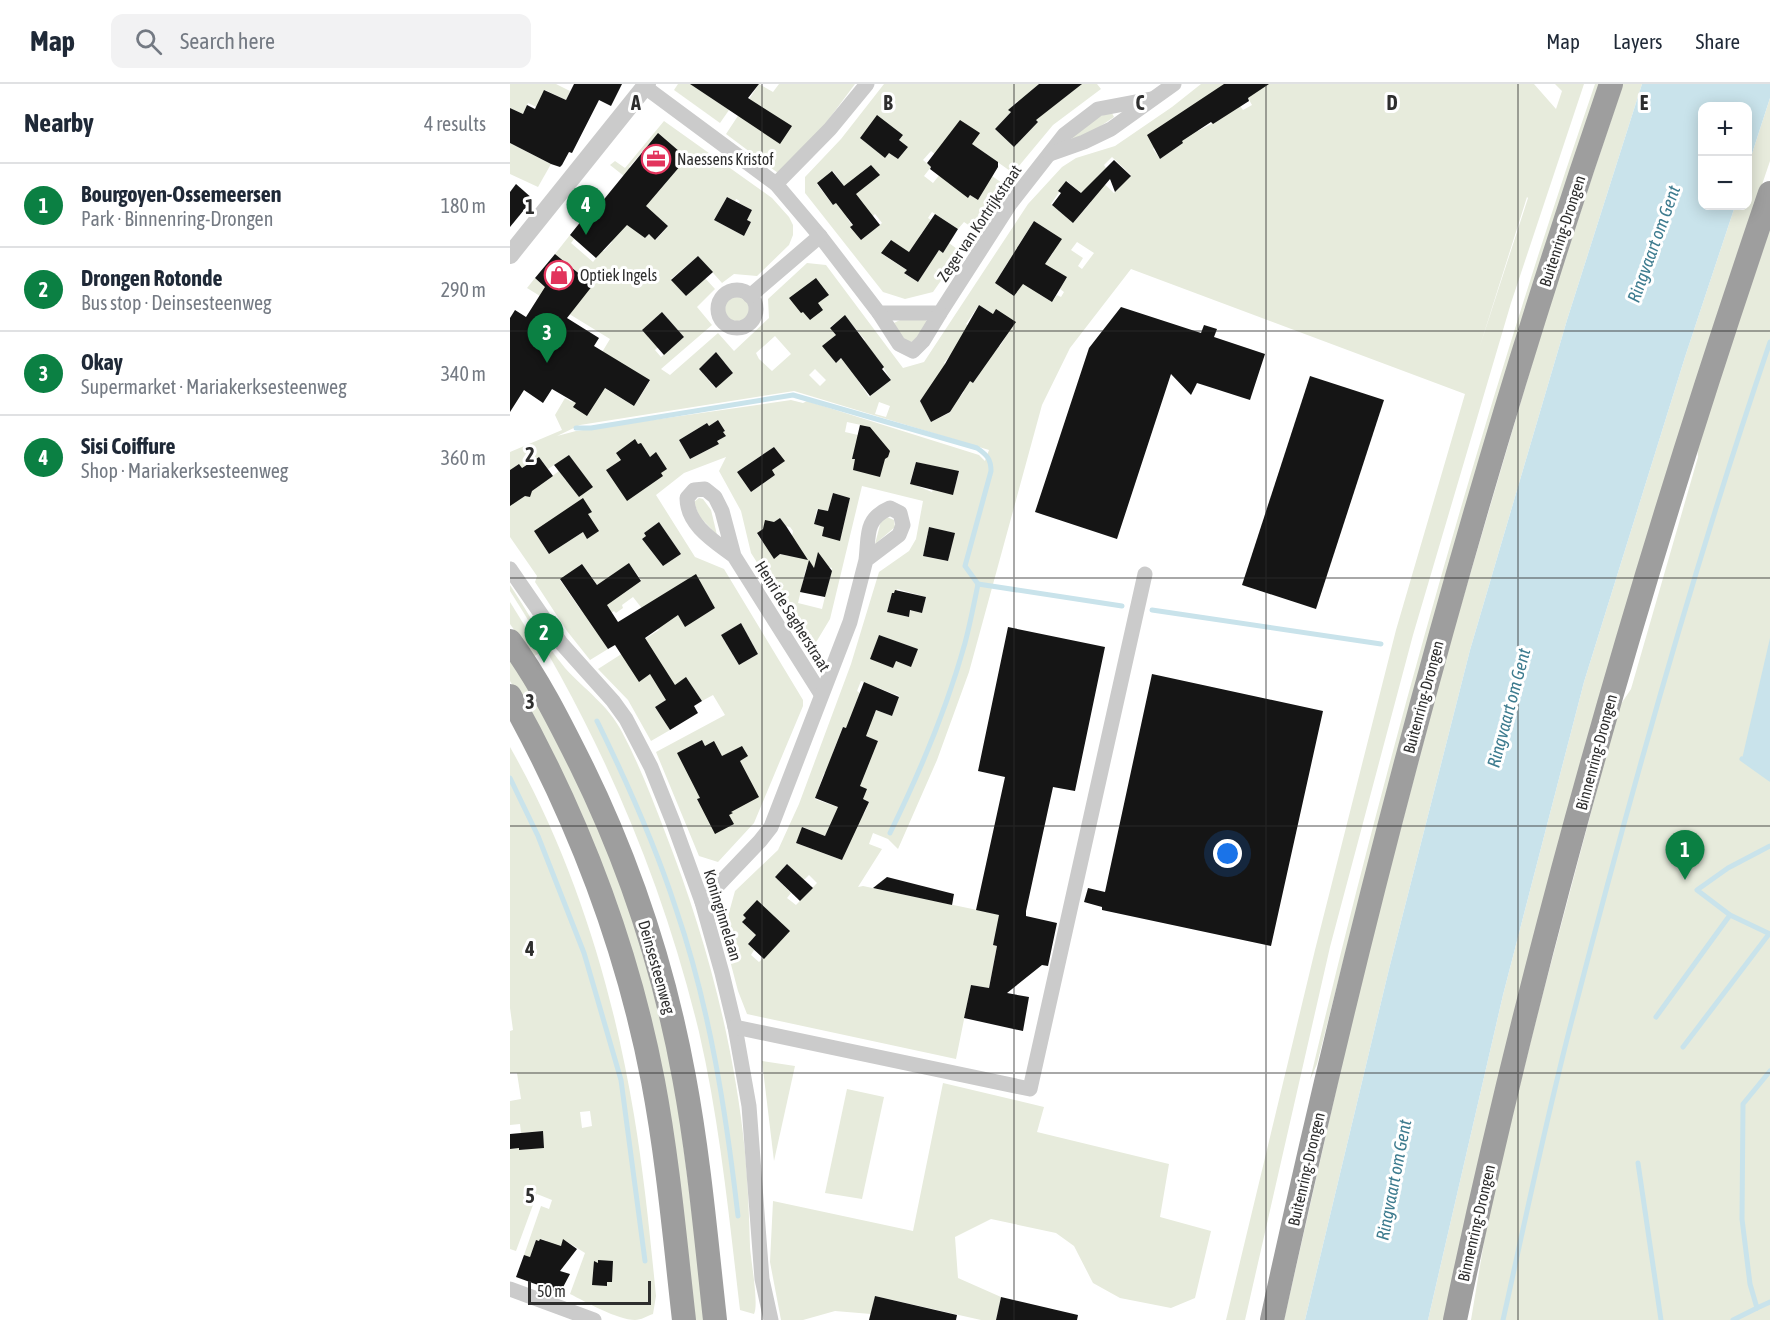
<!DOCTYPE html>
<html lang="en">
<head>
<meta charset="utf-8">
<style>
  :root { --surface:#fff; --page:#f2f2f3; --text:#1f2937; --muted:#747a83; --line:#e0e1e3; --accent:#0b8043 }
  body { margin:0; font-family:"Asap Condensed",sans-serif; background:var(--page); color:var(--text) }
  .controls { position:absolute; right:18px; top:18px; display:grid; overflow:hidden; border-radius:12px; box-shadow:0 3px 15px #0003 }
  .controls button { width:54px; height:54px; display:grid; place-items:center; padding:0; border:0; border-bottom:2px solid var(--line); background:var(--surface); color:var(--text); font:30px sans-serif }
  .scale { position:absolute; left:18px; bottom:15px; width:123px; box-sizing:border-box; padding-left:6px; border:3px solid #2e2e2e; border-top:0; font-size:16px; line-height:21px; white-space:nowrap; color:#2e2e2e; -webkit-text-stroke:4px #fff; paint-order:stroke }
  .you { position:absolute; left:718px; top:770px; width:21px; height:21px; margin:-15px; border:4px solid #fff; border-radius:50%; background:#1a73e8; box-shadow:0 0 0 9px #1a73e833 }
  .badge { display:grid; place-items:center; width:39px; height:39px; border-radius:50%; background:var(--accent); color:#fff; font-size:20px; font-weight:700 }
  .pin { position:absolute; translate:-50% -50px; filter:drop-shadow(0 2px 3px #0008) }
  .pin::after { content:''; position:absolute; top:32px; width:21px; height:18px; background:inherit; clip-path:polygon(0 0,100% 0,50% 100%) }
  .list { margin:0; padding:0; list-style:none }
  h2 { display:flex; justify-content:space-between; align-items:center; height:78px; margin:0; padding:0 24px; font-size:26px }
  h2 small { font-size:20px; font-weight:400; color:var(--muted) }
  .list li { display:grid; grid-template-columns:39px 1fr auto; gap:18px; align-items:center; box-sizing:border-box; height:84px; padding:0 24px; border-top:2px solid var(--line) }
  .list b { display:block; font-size:22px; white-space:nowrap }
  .list p { margin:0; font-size:20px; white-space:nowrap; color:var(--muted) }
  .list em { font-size:20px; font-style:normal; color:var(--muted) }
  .icon { flex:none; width:33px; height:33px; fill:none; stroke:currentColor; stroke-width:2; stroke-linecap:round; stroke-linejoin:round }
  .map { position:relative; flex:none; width:1260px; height:1236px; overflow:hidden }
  header { display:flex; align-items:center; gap:36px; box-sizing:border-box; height:84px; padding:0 30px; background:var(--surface); border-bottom:2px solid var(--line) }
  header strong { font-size:28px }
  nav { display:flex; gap:33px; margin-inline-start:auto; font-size:21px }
  .search { width:420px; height:54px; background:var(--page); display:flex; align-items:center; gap:15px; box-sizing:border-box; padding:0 21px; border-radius:12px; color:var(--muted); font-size:22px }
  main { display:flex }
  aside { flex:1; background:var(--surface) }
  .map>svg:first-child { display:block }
  .green { fill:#e7ebdc; fill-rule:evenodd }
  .water { fill:#c9e3eb }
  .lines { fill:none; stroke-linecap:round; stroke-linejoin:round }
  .stream { stroke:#c9e3eb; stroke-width:5 }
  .building { fill:#151515 }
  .minor { stroke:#cbcbcb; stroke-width:15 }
  .tertiary { stroke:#cbcbcb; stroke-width:18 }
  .trunk { stroke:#9e9e9e; stroke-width:24 }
  .grid { fill:none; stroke:#2e2e2e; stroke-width:1.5; stroke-opacity:0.55 }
  .labels { text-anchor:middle; stroke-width:6; stroke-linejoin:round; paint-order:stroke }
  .poi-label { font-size:16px; fill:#2e2e2e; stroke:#fff; text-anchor:start }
  .street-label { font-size:16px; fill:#2e2e2e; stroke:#fff }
  .water-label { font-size:18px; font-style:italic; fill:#3e7c8f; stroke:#fff }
  .grid-label { font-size:20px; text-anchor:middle; font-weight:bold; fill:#2e2e2e; stroke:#fff; stroke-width:6; stroke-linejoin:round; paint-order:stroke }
</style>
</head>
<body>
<header>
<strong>Map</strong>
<div class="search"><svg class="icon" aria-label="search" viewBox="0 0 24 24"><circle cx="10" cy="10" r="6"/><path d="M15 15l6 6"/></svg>Search here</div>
<nav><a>Map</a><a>Layers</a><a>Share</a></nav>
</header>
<main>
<aside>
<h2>Nearby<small>4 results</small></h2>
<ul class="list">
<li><span class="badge">1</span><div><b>Bourgoyen-Ossemeersen</b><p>Park · Binnenring-Drongen</p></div><em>180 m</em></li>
<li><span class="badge">2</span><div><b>Drongen Rotonde</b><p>Bus stop · Deinsesteenweg</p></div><em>290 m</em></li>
<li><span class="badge">3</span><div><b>Okay</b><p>Supermarket · Mariakerksesteenweg</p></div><em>340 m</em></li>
<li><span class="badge">4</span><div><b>Sisi Coiffure</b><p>Shop · Mariakerksesteenweg</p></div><em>360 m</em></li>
</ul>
</aside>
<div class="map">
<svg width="1260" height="1236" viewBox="0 0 1260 1236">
  <rect width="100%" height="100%" fill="#fff"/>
  <g class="green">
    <path d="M0 0H46L60 7 56 16 35 6 32 11 55 37 18 19 13 30 0 24Z"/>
    <path d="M168 0H182L219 26 210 39 164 6Z"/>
    <path d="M249 0 263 8 269 0H345L313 43 268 89 216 50Z"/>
    <path d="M374 0H529L526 3 542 23 564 6 560 0H587L591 5 543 41 503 89 465 62 458 114 460 111 468 116 482 92 495 101 466 146 454 138 448 145 422 128 418 134 421 136 409 153 433 169 439 159 451 168 423 208 395 215 373 208 295 109V93L331 55ZM507 17 528 38 504 63 485 45 501 28 499 26ZM367 32 393 51 389 56 398 63 388 75 379 69 375 74 350 54ZM421 67 435 78 431 89 423 99 414 92 421 83 413 76ZM361 81 369 91 359 99 351 89ZM323 87 339 109 323 121 307 100ZM353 121 363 132 365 130 372 139 351 156 341 143 342 141 337 134ZM380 156 419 181 408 198 395 190 397 186 372 170Z"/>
    <path d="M691 0H714L733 26 742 21 738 14 746 0H1024L1046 25 1052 7 1045 0H1074L1001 219 903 551 820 863 735 1236H716L805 866 886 546 955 310 621 185 560 264 532 321 459 588 427 676 388 765 378 755 363 749 359 760 372 765 348 803 353 802 491 831 483 861 487 862 479 904 461 901 446 975 237 930 228 907 213 850 225 807 268 766 289 720 341 580 369 488 399 467 406 455 413 417 352 402 320 535 302 565 241 469 231 427 209 387 216 373 174 389 146 411 185 473 214 485 293 616V622L244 739 208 778 189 772 146 668 215 631 203 611 192 617 181 601 145 623 160 646 141 657 118 616 88 585 149 546 123 513 112 521 113 524 106 529 104 527 83 542 98 565 80 576 57 547 25 498 27 492 0 453V413L22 407 49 387 56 397 75 394 59 371 38 385 29 373 12 384 0 386V368L52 346 45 331 55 314 62 318 100 255 17 204 25 194 35 203 66 222 83 201 45 170 60 151 64 155 61 159 83 178 92 167H94L102 158 80 136 92 120 135 154 139 150 146 156 158 142 109 99 114 92 100 81 105 77 115 84 154 37 262 114 279 133 283 141V151L279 161 247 192 224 190 212 199 188 172 161 195 176 212 195 194 205 205 187 223 202 241 151 285 160 291 208 249 224 267 259 234 258 215 297 179 316 181 393 284 414 278 518 120 552 83 566 74 605 62 662 23ZM698 11 712 34 688 47 676 28ZM148 50 177 74 148 108 119 83ZM673 59 650 75 643 65 645 63ZM602 73 621 91 604 109 587 93 596 84 594 81ZM557 97 581 118 563 139 541 120ZM217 113 225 117 226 115 230 117 229 119 242 126 237 136 241 138 234 152 204 136ZM1017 113 1018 114 969 265ZM524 137 544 150 543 169 536 178 508 162ZM567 158 584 169 572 185 568 182 573 174 561 166ZM498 178 518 192 504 212 485 199ZM538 196 554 208 551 213 547 211 542 218 529 210ZM469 221 483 230 505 238 490 262 456 240ZM152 228 174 253 151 273 145 266 148 263 132 246ZM335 232 355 256 326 279 313 262 326 251 320 243ZM265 252 281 270 262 287 249 275 246 269ZM206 268 223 289 205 304 189 285ZM366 272 381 296 359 313 343 289ZM439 273 449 280 478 276 463 299 434 279ZM305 285 316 296 310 302 299 291ZM430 291 454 308 450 313 442 307 437 319 441 328 421 338 410 317ZM140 297 124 322 86 299ZM284 307 479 366 475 377 469 371 297 317 293 319 281 316 66 347 47 352 70 341ZM369 318 380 322 376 333 365 330ZM208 336 215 347 213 348 215 352 207 357 209 360 180 375 169 356 197 339 199 342ZM337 338 351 341 348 351 335 348ZM264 363 274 377 262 386 265 391 241 408 227 388ZM406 378 449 388 443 410 423 405 422 408 400 399ZM323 409 340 414 330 456 314 443 304 440 307 425 318 427ZM270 434 276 442 280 443 283 447 282 452 287 459 281 463 279 472 270 470 264 474 247 450ZM149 438 171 470 153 482 132 455 136 452 134 449ZM419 443 444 449 438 477 413 472ZM24 447 73 448 39 470ZM119 479 131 496 110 510ZM72 480 93 509 70 525 50 496ZM307 480 322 484 312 525 288 519 296 484 305 486ZM387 505 416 513 412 529 401 524 399 533 377 528 382 509H386ZM199 514 205 524 180 539ZM231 539 248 570 229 581 211 551ZM369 551 407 565 386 577 361 575ZM351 597 389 612 382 632 366 626 364 631 344 624 350 609 347 607ZM333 643 368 657 358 681 323 668ZM314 689 356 705 353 715 359 718 354 730 348 728 347 730 305 715ZM293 743 315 752 319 744 339 760 332 776 286 759ZM277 780 294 796 299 791 307 799 286 821 277 814 281 809 265 793ZM233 831 265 862 249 878 241 871 244 866 238 860 246 851 233 839 236 834Z"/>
    <path d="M1085 0H1090L880 694 807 980 800 996C880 660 973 327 1085 0Z"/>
    <path d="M1113 0H1132L1057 236 960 566 879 885 795 1236H774L855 879 939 562 1037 229Z"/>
    <path d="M1260 14V77L1192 278 934 1236H918L993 911 1074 598 1175 273 1225 122H1238V82Z"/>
    <path d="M602 29 604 33 576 52 562 56V50L586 33Z"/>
    <path d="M0 59 41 80 28 103 0 90Z"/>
    <path d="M1260 145V1236H961L980 1122 1028 928 1109 623 1121 605 1188 373 1187 360Z"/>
    <circle cx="227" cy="225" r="12"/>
    <path d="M390 236H416L419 241 402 258 396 257 384 242V239Z"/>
    <path d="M189 414 193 415 201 426 207 451 189 432 184 418Z"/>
    <path d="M377 433 384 436 385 443 365 460 371 437Z"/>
    <path d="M0 501C18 528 34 559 55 584 74 605 99 622 112 648 129 680 142 714 155 748 195 850 224 958 235 1068 238 1099 239 1131 240 1163 241 1177 249 1221 244 1230L230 1226C219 1133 210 1039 189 948 151 791 87 643 0 507Z"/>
    <path d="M0 518 31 568 23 573 0 540Z"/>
    <path d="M0 573 14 593 70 701 116 813 145 911 165 998 196 1236H184L160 1046 21 633 0 597Z"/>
    <path d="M0 663C64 776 103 904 124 1031 134 1091 140 1151 146 1212L143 1230C137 1232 131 1236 125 1236 108 1236 76 1218 60 1210L75 1169 56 1157H53L45 1180 31 1175 37 1157 31 1155 29 1157 26 1156 20 1173 14 1171 31 1122 39 1125 42 1116 27 1110 6 1167 0 1165V1065L9 1064V1066L34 1063 32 1047 11 1049 10 1040 0 1041V1017L11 1015 7 989H0V947L3 946 0 924ZM80 1027 82 1042 72 1044 70 1028Z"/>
    <path d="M252 977 285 982 264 1077Z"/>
    <path d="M433 999 534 1023 527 1048 659 1080 650 1133 701 1147 685 1214 661 1224 610 1214 583 1199 564 1162 546 1149 481 1135 445 1153 448 1194 491 1213 486 1236H471L365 1212 361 1230 325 1227 293 1236H271L260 1178 263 1117 403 1147Z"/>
    <path d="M337 1005 374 1013 352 1115 315 1109Z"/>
  </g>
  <g class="water">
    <path d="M1132 0H1260V14L1238 82V22H1192V122H1225L1175 273 1074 598 993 911 918 1236H795L879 885 960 566 1057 236Z"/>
    <path d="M1260 554V695L1232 675Z"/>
  </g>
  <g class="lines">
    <g class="stream">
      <path d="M66 344H81L283 311 467 364C477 371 481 375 481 387L455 482 468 500"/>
      <path d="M642 526 871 560"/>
      <path d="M87 637C117 698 145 760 166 825 200 924 216 1028 228 1132"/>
      <path d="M1232 675 1260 695"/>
      <path d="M0 694 28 752 74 869 111 996 135 1177"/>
      <path d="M380 749C410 688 437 624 455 559 460 540 464 520 468 500L612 522"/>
      <path d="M1260 762 1218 784 1187 806 1220 831 1260 850"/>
      <path d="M1146 933 1220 831"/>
      <path d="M1173 963 1259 850"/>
      <path d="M1260 987 1233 1020 1232 1135 1240 1200 1247 1224 1260 1218"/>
      <path d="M1128 1079 1151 1236"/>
      <path d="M993 1236C1016 1133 1037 1030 1064 928 1122 703 1185 479 1260 258"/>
      <path d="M1223 1236 1247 1224"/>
    </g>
  </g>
  <g class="building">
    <path d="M64 0H112L101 22 89 16 62 69 59 68 52 81 50 83 41 80 0 59V24L13 30 17 21 25 25 34 6 56 16Z"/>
    <path d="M180 0H249L238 14 282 42 270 60Z"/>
    <path d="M529 0H572L526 36 528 38 504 63 485 45 501 28 498 26Z"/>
    <path d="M714 0H759L738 14 739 17 703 40 701 38 672 57 673 59 650 75 637 51Z"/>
    <path d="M367 31 393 51 389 56 398 63 388 75 379 69 375 74 350 54Z"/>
    <path d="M450 36 470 49 462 60 488 78V83L468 116 460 111 458 114 420 85 421 83 417 79Z"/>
    <path d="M148 49 177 74 136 122 158 142 145 156 139 150 135 154 117 141 86 174 60 151 72 136 76 140 94 122 91 119Z"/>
    <path d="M604 76 621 92 605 108 600 95 563 139 542 121 551 109 548 107 556 97 571 109Z"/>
    <path d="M361 81 370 91 346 110 370 141 351 156 340 143 343 141 326 119 323 121 307 99 322 87 334 102Z"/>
    <path d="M6 100 23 115 0 143V108Z"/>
    <path d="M217 113 242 126 237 136 241 138 234 152 204 136Z"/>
    <path d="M425 130 448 145 433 169 429 166 408 198 394 189 397 186 371 169 381 156 399 168Z"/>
    <path d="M524 137 552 155 535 180 557 193 542 218 513 200 504 212 485 199Z"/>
    <path d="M45 170 83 201 57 234 89 254 84 262 140 296 124 322 95 304 77 332 63 323 66 319 42 305 33 319 14 306 0 328V234L5 226 16 233 35 203 25 194Z"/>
    <path d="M188 172 203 188 176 212 161 196Z"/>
    <path d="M306 194 319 211 308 219 313 226 300 236 293 228 291 229 279 214Z"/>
    <path d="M469 221 483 230 486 225 506 238 463 299 460 297 440 328 421 338 410 317 435 280Z"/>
    <path d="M611 223 691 249 694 241 707 245 704 253 755 270 740 316 687 299 681 311 661 290 607 455 525 428 579 264Z"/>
    <path d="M152 228 174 253 154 271 132 246Z"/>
    <path d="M335 231 374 283 372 285 381 296 360 312 331 274 326 279 312 262 326 251 320 244Z"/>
    <path d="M206 268 223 289 206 304 189 285Z"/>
    <path d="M800 292 874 316 806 525 732 501Z"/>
    <path d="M208 336 215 347 213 348 216 352 207 357 209 360 180 375 169 356 197 339 199 342Z"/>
    <path d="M350 341 360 343 380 367 378 373 375 375 370 393 343 386 345 375H342Z"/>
    <path d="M125 355 128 360 131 359 140 373 146 368 157 385 151 389 153 392 117 417 96 386 111 376 106 369Z"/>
    <path d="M264 363 275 377 262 386 265 391 241 408 227 388Z"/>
    <path d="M59 371 83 403 69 413 44 381Z"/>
    <path d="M29 373 43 392 22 407 20 413 15 412 0 422V386L9 380 12 384Z"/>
    <path d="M406 378 449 387 443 411 400 400Z"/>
    <path d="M323 409 340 414 330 457 312 452 314 443 304 440 308 425 318 427Z"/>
    <path d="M73 414 82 428 78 430 89 447 77 455 73 448 39 470 24 447Z"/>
    <path d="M270 434 276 442 298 476 270 470 264 475 247 449 253 445 255 436 264 438Z"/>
    <path d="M149 438 171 470 153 482 132 455 136 452 134 449Z"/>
    <path d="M419 443 445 449 438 477 413 472Z"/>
    <path d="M308 468 322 487 315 513 290 508 299 476 304 484Z"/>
    <path d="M119 479 131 497 97 521 108 538 186 490 205 524 175 543 168 531 135 554 165 601 176 593 192 617 184 622 188 629 160 646 145 623 156 616 140 590 129 598 105 561 98 565 50 495 72 480 87 501Z"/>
    <path d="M385 506 416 513 412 529 400 526 399 533 377 528 382 509H384Z"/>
    <path d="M231 539 248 570 229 581 211 551Z"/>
    <path d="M498 543 595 563 565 707 543 703 516 827V832L547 839 538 882 532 881 497 909 519 913 513 947 454 934 461 901 479 904 487 862 483 861 489 831 466 826 495 693 468 687Z"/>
    <path d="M369 551 408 565 401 583 386 577 383 584 360 575Z"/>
    <path d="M642 590 813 627 761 862 592 826V823L574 818 578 804 595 808Z"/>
    <path d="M354 598 389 613 382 632 366 626 356 652 368 657 350 702 357 705 353 715 359 718 332 776 286 759 292 743 315 752 328 723 305 714 333 643 336 644Z"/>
    <path d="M192 656 195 662 204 657 212 672 232 662 238 672 230 677 249 713 221 728 223 729 219 731 224 740 205 750 187 715 190 714 167 669Z"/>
    <path d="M277 780 303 804 290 817 265 793Z"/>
    <path d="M377 793 444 810 442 821 363 804Z"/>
    <path d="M247 816 280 847 254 875 238 860 246 851 232 838 236 834 233 831Z"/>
    <path d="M33 1047 34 1064 9 1066V1064L0 1065V1050Z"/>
    <path d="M30 1155 51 1162 53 1155 67 1165 50 1187 60 1190 50 1209 6 1193 14 1171 20 1173 26 1156 29 1157Z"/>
    <path d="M88 1176 103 1177 102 1198H97V1202L82 1201 84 1177 88 1179Z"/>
    <path d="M365 1212 447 1231 446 1236H359Z"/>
    <path d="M491 1213 568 1231 567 1236H486Z"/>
  </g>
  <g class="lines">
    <g class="minor">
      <path d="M135 3 266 100 310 152 369 229H430L500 120 554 51 588 25 641 15"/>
      <path d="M540 70 574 58 601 45 664 0"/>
      <path d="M266 100 320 45 357 0"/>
      <circle cx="227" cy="225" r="19"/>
      <path d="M240 212 310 152"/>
      <path d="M369 229 389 260 403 267 413 257 430 229"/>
      <path d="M224 472C204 457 177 441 177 414L184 406 195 405 205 413 212 427 224 472 311 610"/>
      <path d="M0 485 51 559 103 617 116 635 141 683 163 738 192 818 212 889 225 943 239 1022 252 1195 261 1236"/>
      <path d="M192 818 250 757 261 743 340 538 356 476 389 451 393 441 390 429 380 424C354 435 359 452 356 476"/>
      <path d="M225 943 520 1005 635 490"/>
      <path d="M0 1205 84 1236"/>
    </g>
    <path class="tertiary" d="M0 171 137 0"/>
    <g class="trunk">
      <path d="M0 557C28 595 49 637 70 679 119 778 154 884 174 993 189 1073 196 1155 205 1236"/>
      <path d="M0 612C67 732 117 862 143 997 158 1076 165 1157 174 1236"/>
      <path d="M762 1236C853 818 962 404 1101 0"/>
      <path d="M945 1236C1025 854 1134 478 1260 109"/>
    </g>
  </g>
  <path class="grid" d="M252 0V1236M504 0V1236M756 0V1236M1008 0V1236M0 247H1260M0 494H1260M0 742H1260M0 989H1260"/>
  <defs>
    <g id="office-ring" transform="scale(1.5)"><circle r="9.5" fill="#fff" stroke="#e2345c" stroke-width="1.5"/><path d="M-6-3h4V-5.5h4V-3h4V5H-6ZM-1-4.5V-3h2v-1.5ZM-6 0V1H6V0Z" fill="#e2345c"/></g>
    <g id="shop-ring" transform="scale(1.5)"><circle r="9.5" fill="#fff" stroke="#e2345c" stroke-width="1.5"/><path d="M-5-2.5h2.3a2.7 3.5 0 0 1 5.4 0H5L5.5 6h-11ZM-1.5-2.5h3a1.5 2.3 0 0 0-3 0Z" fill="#e2345c"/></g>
  </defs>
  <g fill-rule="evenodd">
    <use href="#office-ring" x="146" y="75"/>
    <use href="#shop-ring" x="49" y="191"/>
  </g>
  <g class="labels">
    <g class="poi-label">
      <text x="167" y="81">Naessens Kristof</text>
      <text x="70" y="197">Optiek Ingels</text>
    </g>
    <g class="street-label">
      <text transform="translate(469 139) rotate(-56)" y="6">Zeger van Kortrijkstraat</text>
      <text transform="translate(1052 147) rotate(-72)" y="6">Buitenring-Drongen</text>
      <text transform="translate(283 532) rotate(58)" y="6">Henri de Sagherstraat</text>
      <text transform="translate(913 613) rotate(-75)" y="6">Buitenring-Drongen</text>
      <text transform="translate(1086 668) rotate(-75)" y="6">Binnenring-Drongen</text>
      <text transform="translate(213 831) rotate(73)" y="6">Koninginnelaan</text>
      <text transform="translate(147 883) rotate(74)" y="6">Deinsesteenweg</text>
      <text transform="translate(796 1085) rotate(-77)" y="6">Buitenring-Drongen</text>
      <text transform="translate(966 1139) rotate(-77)" y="6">Binnenring-Drongen</text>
    </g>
    <g class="water-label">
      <text transform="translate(1144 160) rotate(-70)" y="6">Ringvaart om Gent</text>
      <text transform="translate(999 624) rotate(-75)" y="6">Ringvaart om Gent</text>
      <text transform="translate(884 1096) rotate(-79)" y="6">Ringvaart om Gent</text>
    </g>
  </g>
  <g class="grid-label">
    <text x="126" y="26">A</text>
    <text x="378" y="26">B</text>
    <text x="630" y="26">C</text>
    <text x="882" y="26">D</text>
    <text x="1134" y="26">E</text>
    <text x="20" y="130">1</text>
    <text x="20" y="378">2</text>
    <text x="20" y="625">3</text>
    <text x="20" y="872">4</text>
    <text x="20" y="1119">5</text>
  </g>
</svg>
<div class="controls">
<button>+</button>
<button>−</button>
</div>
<div class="scale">50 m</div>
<div class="you"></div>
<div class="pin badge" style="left:1175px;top:796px">1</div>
<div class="pin badge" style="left:34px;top:579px">2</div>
<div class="pin badge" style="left:37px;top:279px">3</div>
<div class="pin badge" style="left:76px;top:151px">4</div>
</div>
</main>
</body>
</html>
